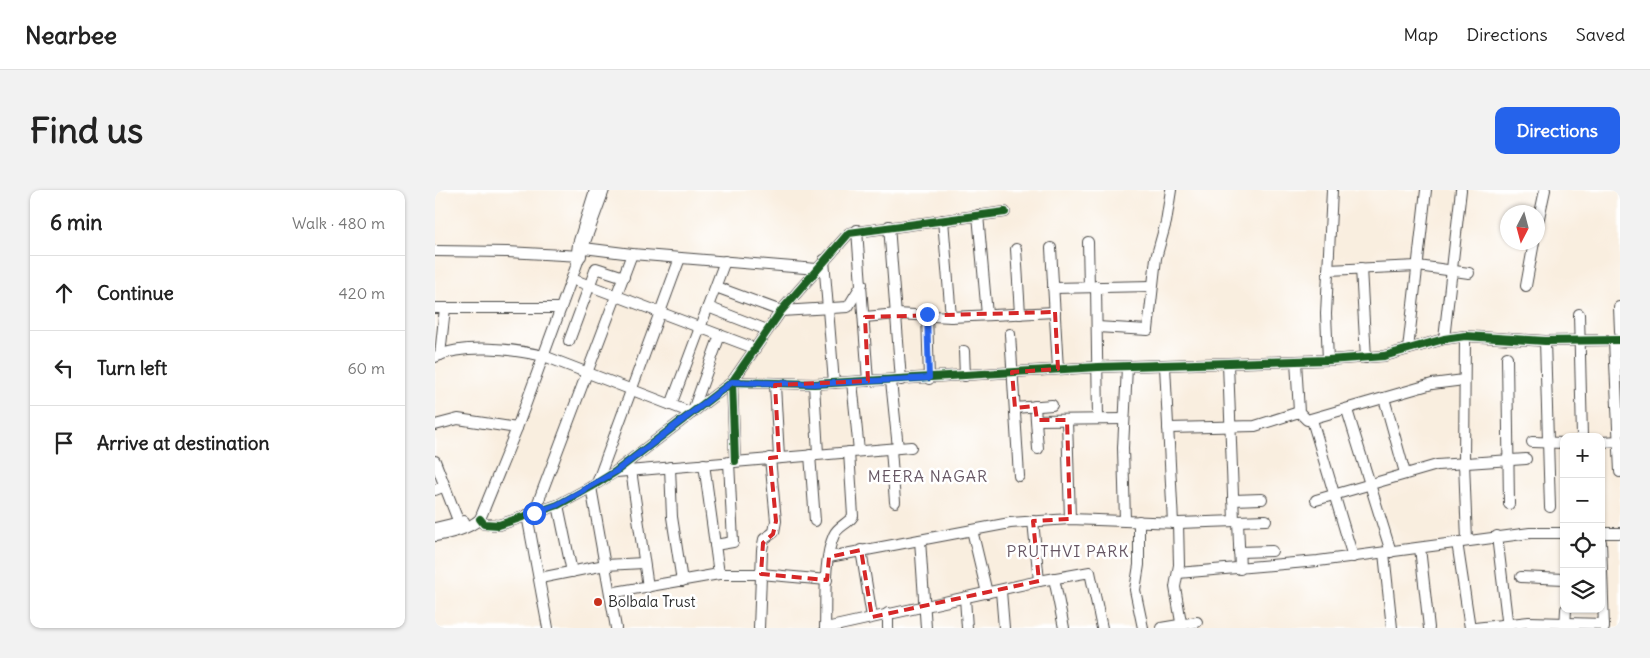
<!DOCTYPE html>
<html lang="en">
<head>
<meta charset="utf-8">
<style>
  :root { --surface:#fff; --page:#f2f2f2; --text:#222; --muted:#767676; --line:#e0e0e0; --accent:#2563eb }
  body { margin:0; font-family:Delius,sans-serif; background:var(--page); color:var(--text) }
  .controls { position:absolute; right:15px; bottom:15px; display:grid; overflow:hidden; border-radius:10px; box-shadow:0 1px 4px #0004 }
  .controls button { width:45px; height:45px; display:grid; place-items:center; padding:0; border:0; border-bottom:1px solid var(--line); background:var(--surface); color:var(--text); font:25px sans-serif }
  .compass { position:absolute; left:1065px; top:15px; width:45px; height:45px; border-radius:50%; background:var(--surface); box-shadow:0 1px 4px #0004; rotate:186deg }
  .stop { position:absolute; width:15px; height:15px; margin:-11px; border:4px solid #2563eb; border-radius:50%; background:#fff }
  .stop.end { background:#2563eb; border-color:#fff; box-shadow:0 1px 5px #0008 }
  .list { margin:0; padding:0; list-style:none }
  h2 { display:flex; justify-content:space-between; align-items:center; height:65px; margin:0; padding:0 20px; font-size:21px }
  h2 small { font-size:16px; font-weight:400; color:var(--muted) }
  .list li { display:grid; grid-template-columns:32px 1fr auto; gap:15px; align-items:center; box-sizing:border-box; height:75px; padding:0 20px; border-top:1px solid var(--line) }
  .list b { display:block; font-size:19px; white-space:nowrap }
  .list em { font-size:16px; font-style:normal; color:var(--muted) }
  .icon { flex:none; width:28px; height:28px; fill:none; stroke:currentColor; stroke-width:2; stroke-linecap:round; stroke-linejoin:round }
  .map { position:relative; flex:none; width:1185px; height:438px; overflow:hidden; border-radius:10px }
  header { display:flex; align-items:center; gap:30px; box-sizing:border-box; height:70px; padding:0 25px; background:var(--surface); border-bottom:1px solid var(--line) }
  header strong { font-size:24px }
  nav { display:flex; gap:28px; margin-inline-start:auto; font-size:18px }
  .intro { display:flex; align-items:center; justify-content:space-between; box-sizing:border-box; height:120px; padding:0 30px }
  h1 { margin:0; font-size:35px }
  .button { padding:12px 22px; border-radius:10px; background:var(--accent); color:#fff; font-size:18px; font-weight:700 }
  main { display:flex; gap:30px; padding:0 30px }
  aside { flex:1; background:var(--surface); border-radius:10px; box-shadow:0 1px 4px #0004 }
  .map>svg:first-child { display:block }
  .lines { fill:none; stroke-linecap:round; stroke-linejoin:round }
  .minor-casing { stroke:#4a4846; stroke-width:12 }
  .minor { stroke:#fff; stroke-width:10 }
  .cycleway-casing { stroke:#fff; stroke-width:11 }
  .cycleway { stroke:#1b5e20; stroke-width:8 }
  .route { stroke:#2563eb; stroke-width:6 }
  .marked { fill:none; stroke:#d62828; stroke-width:4; stroke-dasharray:10 6; stroke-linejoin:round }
  .poi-dot { fill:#c8321e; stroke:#fff; stroke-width:2 }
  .labels { text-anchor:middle; stroke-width:5; stroke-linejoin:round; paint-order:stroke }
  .poi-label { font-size:15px; fill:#2b2b2b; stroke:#fff; text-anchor:start }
  .neighbourhood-label { font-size:16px; letter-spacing:1px; fill:#665663; stroke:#fff }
</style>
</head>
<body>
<header>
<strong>Nearbee</strong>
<nav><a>Map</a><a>Directions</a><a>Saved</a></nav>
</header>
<div class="intro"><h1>Find us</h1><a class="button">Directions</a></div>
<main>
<aside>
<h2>6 min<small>Walk · 480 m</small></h2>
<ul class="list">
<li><svg class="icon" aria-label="ahead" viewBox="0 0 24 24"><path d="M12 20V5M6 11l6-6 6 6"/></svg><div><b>Continue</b></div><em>420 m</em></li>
<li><svg class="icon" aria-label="left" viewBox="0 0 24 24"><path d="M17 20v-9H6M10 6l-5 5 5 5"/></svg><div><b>Turn left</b></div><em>60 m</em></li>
<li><svg class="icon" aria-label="arrive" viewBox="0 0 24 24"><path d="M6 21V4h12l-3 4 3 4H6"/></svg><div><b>Arrive at destination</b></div></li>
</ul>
</aside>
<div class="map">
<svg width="1185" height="438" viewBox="0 0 1185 438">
  <rect width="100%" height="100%" fill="#fff"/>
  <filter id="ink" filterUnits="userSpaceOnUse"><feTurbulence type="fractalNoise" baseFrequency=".02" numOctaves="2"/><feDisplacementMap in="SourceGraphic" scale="10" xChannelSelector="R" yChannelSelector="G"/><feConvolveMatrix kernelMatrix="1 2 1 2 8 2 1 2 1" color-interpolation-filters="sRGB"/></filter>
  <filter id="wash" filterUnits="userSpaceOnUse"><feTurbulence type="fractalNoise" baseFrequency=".0096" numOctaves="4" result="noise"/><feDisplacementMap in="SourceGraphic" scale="20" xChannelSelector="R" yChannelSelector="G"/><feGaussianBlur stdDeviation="1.12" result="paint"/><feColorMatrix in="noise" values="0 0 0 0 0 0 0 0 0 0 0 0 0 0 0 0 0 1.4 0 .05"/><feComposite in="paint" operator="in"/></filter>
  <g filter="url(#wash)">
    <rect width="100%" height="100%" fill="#f9eedf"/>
  </g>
  <g filter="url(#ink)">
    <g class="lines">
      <g class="minor-casing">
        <g id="minor">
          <path d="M543 25 552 125"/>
          <path d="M508 30 516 127"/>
          <path d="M454 36 466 190"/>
          <path d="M1102 37 1110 0"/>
          <path d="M422 40 433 191"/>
          <path d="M653 52 654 97"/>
          <path d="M149 58 197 64 382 79"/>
          <path d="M616 58 623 179"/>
          <path d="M581 59 585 124"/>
          <path d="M0 61 72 62 146 66"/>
          <path d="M141 70 143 54 160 0"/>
          <path d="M389 70 399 193"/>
          <path d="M926 78 931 168"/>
          <path d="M893 80 983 76 1034 83"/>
          <path d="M137 89 319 158"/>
          <path d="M661 96 663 229"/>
          <path d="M1091 96 1099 52"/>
          <path d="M281 97 346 121 413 117 427 94"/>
          <path d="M618 98 717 96"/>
          <path d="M273 117 332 140"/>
          <path d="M1184 117 1185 141"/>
          <path d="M0 118H126"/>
          <path d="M492 124 494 189"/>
          <path d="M1144 124 1147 247"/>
          <path d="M430 127 462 124 516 127 620 122"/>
          <path d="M662 137 713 140 721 68 731 32 736 0"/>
          <path d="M575 144 584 286"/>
          <path d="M1030 146 1029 272 1032 351"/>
          <path d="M1009 149 1026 0"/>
          <path d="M1179 150 1185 282"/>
          <path d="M134 151 161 78 189 87"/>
          <path d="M1110 151 1115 317"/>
          <path d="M973 159 991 0"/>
          <path d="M529 161 530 186"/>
          <path d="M5 165 10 118"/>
          <path d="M0 167C29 153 78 159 109 166L257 223 285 145"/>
          <path d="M1072 167 1074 314"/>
          <path d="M893 170 891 124 897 0"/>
          <path d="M861 171 864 222 872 230 997 194 1029 190"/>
          <path d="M793 174 799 331"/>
          <path d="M730 176 738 333"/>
          <path d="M456 191 463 258"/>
          <path d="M417 192 424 261"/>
          <path d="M379 194 383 264"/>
          <path d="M340 195 344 267"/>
          <path d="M949 208 970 283"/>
          <path d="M236 215 290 71"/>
          <path d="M600 216 603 259"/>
          <path d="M580 218 617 215"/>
          <path d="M912 220 956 362"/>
          <path d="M602 230 689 229"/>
          <path d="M632 230 635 329"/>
          <path d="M877 230 918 367"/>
          <path d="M0 235 23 229 82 238"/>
          <path d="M733 238 820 236 864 222"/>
          <path d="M1097 252 1129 253"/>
          <path d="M1166 252 1185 251"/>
          <path d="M456 259 460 312"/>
          <path d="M375 265 380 331"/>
          <path d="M0 271 24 333"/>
          <path d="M300 271 297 192 379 194 663 177 893 170 949 166 1009 149 1030 146 1110 151 1185 150"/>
          <path d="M269 274 284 384"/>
          <path d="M235 277 237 327 247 391"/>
          <path d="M196 280 213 397"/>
          <path d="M181 282 476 257"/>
          <path d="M162 293 245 68"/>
          <path d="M156 297 181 438"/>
          <path d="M0 300 10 296"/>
          <path d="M798 310 827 309"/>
          <path d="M881 310 1002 275 1091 269"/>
          <path d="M123 315 137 382"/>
          <path d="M99 323 197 64"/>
          <path d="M92 325 113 438"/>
          <path d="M45 329 49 334 64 335 123 315 156 297 180 282 297 192 346 121 414 43 570 22"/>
          <path d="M690 330 688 258 692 177"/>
          <path d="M598 331 604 391"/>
          <path d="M704 331V375L700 400 708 438"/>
          <path d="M803 331 805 379"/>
          <path d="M743 333 744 375 740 397 747 438"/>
          <path d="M0 338 29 331"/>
          <path d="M537 340 552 403"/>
          <path d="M1166 343H1185"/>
          <path d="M0 346C16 343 32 340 45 329L82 238 169 0"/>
          <path d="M1062 346 1073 438"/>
          <path d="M485 350 491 438"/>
          <path d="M1022 352 1035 438"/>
          <path d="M1166 352 1169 438"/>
          <path d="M280 355 298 352 294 272"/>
          <path d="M985 358 994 438"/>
          <path d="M426 360 437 427"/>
          <path d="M804 362 837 361"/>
          <path d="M949 363 957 438"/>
          <path d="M394 367 575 333 635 329 743 333 831 330"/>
          <path d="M743 383 883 371 1095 343H1129"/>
          <path d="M1086 387 1129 389"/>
          <path d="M105 388 170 375 209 373"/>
          <path d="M619 388 629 438"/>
          <path d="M566 401 569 438"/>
          <path d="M175 403 284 384H326L392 390"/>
          <path d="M530 408 532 438"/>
          <path d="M453 423V438"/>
          <path d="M324 438 327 360 329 349 339 342 341 331 335 268"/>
          <path d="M390 438C391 412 388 369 399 345 403 336 413 334 418 326L414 262"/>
          <path d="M391 438 604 391 655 382 667 438"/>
          <path d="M726 438 762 432"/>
          <path d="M1040 438 1094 432 1169 434"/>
          <path d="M1130 438 1131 419"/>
        </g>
      </g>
      <use href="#minor" class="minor"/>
      <g class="cycleway-casing">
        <g id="cycleway">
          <path d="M300 271 297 192 379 194 663 177 893 170 949 166 1009 149 1030 146 1110 151 1185 150"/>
          <path d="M45 329 49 334 64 335 123 315 156 297 180 282 297 192 346 121 414 43 570 22"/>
        </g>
      </g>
      <use href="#cycleway" class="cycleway"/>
    </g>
  </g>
  <g class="lines" filter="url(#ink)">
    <path class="route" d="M99 323 122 315 180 282 297 192 379 194 494 188 492 124"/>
  </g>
  <path class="marked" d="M620 122 623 179 577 182 580 218 600 216 602 230H632L635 329 598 331 604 391 437 427 426 360 394 367 392 390 326 384 328 353 338 344 341 331 335 268 344 267 340 195 433 191 430 127Z"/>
  <circle class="poi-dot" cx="163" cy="412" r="5"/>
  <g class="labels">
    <g class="poi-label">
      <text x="173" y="417">Bolbala Trust</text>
    </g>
    <g class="neighbourhood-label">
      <text x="493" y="292">MEERA NAGAR</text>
      <text x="633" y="367">PRUTHVI PARK</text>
    </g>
  </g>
</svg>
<div class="controls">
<button>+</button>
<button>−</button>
<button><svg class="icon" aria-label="locate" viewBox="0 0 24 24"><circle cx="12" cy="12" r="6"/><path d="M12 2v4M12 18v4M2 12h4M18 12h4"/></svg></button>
<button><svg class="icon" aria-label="layers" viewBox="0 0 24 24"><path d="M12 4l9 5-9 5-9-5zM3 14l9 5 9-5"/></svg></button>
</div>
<svg class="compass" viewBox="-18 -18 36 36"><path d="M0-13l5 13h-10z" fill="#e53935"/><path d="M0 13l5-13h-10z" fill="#767676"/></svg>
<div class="stop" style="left:99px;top:323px"></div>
<div class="stop end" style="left:492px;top:124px"></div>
</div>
</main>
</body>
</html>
